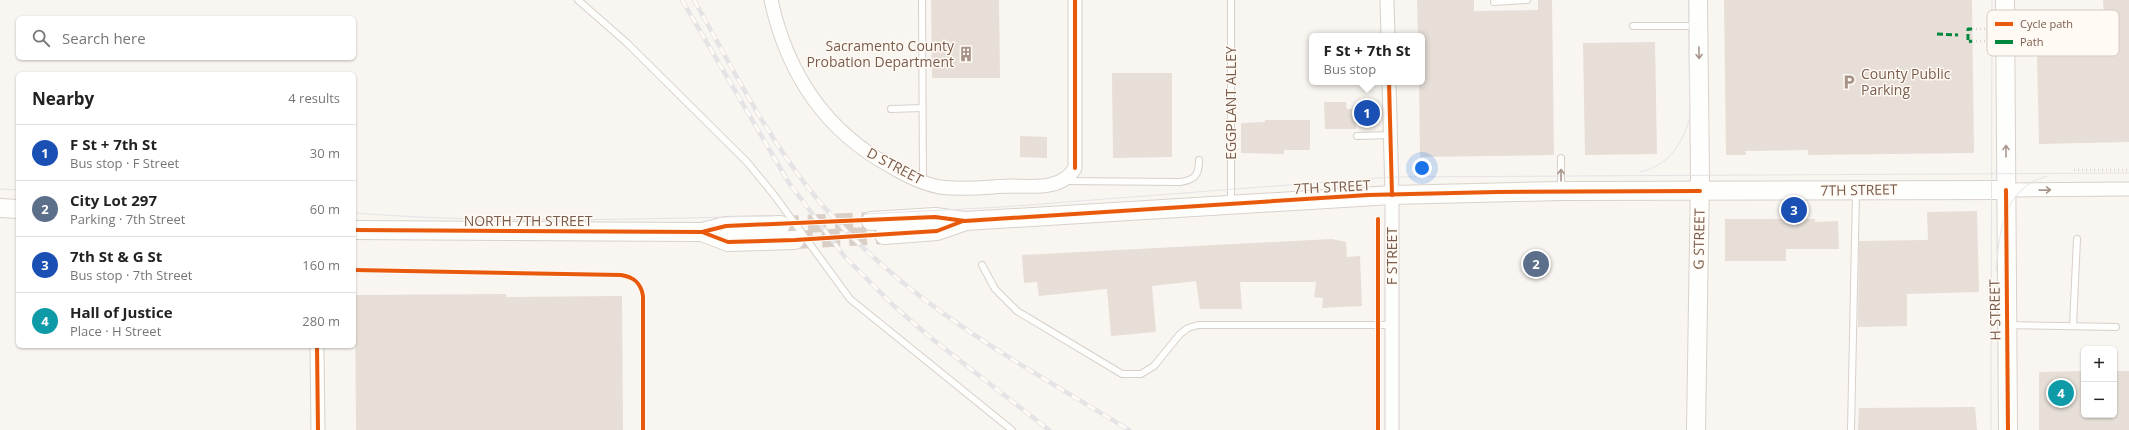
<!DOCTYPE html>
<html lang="en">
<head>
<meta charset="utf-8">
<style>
  :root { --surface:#fff; --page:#f2f2f2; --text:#222; --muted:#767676; --line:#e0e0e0; --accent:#db2777 }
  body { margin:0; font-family:"Open Sans",sans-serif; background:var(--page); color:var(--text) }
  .controls { position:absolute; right:12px; bottom:12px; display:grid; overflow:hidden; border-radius:6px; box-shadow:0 1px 3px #0004 }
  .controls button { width:36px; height:36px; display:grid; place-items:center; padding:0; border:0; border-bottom:1px solid var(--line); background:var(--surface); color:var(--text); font:20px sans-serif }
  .you { position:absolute; left:1422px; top:168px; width:14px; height:14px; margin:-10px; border:3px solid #fff; border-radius:50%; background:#1a73e8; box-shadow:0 0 0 6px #1a73e833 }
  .badge { display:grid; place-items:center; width:26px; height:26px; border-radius:50%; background:var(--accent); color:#fff; font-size:13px; font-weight:700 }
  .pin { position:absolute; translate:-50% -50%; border:2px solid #fff; box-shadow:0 1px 4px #0006 }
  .popup { position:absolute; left:1309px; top:33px; width:116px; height:52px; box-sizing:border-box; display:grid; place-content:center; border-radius:6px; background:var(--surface); filter:drop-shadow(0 1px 3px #0005); font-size:13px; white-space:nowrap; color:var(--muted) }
  .popup b { font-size:15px; color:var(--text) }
  .popup::after { content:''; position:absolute; left:50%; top:100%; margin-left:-8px; border:8px solid transparent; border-top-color:var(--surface) }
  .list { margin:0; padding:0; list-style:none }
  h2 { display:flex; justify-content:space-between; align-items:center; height:52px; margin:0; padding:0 16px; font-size:17px }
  h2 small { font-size:13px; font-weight:400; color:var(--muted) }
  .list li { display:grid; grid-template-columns:26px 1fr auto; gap:12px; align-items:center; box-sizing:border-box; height:56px; padding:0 16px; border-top:1px solid var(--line) }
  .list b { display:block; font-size:15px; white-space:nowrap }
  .list p { margin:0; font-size:13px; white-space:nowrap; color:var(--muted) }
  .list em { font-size:13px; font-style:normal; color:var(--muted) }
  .icon { flex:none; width:22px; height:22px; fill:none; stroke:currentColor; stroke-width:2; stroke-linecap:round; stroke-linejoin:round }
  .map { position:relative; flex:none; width:2129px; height:430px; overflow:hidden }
  .search { position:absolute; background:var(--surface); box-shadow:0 1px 3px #0004; left:16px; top:16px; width:340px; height:44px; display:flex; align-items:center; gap:10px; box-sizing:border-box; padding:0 14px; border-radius:6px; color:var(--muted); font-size:15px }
  .panel { position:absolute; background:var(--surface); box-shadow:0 1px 3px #0004; left:16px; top:72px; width:340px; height:276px; border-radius:6px }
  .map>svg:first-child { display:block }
  .building { fill:#e6ded7 }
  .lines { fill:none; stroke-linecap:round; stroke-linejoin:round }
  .secondary-tunnel { stroke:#d9cfc7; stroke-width:18; stroke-dasharray:18 9; stroke-linecap:butt }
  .service-casing { stroke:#d7d1cb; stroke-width:8 }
  .minor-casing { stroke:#d7d1cb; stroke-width:15 }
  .secondary-casing { stroke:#d9d2cb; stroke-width:20 }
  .path { stroke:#dcd5d0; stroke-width:2.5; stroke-dasharray:1 3; stroke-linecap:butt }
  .service { stroke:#fefefd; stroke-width:6 }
  .minor { stroke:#fefefd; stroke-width:13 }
  .secondary { stroke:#fefefd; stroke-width:18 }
  .tram { stroke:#e6e3e7; stroke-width:1 }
  .rail-casing { stroke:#e6e3e7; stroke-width:4.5 }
  .rail { stroke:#fffaf3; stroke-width:3; stroke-dasharray:9; stroke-linecap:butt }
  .path-bridge { stroke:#dcd5d0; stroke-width:2.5; stroke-dasharray:1 3; stroke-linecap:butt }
  .quiet { stroke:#00873e; stroke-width:3; stroke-dasharray:6 3; stroke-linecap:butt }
  .cycleway-casing { stroke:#fffaf3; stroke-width:6 }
  .cycleway { stroke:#e8590c; stroke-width:4 }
  .oneway { stroke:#a8958b }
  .labels { text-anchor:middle; stroke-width:3; stroke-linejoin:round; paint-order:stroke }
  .poi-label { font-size:14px; fill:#7a5c4d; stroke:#fffaf3; text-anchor:end }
  .street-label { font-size:14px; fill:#7a5c4d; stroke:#fffaf3 }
  .key { fill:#fffaf3; stroke:#d7cbc1; stroke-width:1 }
  .key-label { font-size:11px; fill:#7a5c4d }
</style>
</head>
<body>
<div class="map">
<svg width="2129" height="430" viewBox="0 0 2129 430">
  <rect width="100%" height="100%" fill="#f9f5f0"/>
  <g class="building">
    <path d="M931 0H999L1000 78H932Z"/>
    <path d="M1417 0H1474V11L1538 10V0H1552L1554 155 1420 157 1419 82H1422V36H1418Z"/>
    <path d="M1724 0H1972L1974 153 1808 155V150L1745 151 1746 155H1726Z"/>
    <path d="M2103 0H2129V142L2039 144 2037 54 2113 53 2112 18H2104Z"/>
    <path d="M1655 42 1657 154 1585 155 1583 43Z"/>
    <path d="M1112 73H1172V157L1113 158Z"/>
    <path d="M1324 102H1346L1347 109H1356V129H1325Z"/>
    <path d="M1265 120H1310V150H1284V154L1241 153V123L1265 122Z"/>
    <path d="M1020 136 1047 137V158L1020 157Z"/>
    <path d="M1977 211 1979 292 1907 294V326L1858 327 1859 241 1928 240 1927 212Z"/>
    <path d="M1725 219H1815V222L1838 221 1839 249H1786V261H1725Z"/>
    <path d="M1332 239 1346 242 1347 257 1360 256 1362 306 1322 308 1323 298 1314 297 1316 282H1240L1242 309H1200L1196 281 1152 286 1156 332 1111 336 1107 289 1039 296 1037 282 1024 283 1022 255Z"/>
    <path d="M506 294V297L622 296 623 430H356L355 295Z"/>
    <path d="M2084 371V415H2114V371H2129V430H2039V372Z"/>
    <path d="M1975 407 1977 430H1858L1859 408Z"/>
  </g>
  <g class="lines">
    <g class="secondary-tunnel">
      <path d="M781 225 871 221"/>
      <path d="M795 240 884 235"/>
    </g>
    <g class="service-casing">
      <g id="service">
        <path d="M578 0 627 43 747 162 774 195 850 299 1012 430"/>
        <path d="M922 0 923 182"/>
        <path d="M1231 0V204"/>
        <path d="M1494 2 1527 0"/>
        <path d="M1633 26H1696"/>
        <path d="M891 109 922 108"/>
        <path d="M1357 136 1391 135"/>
        <path d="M1561 158V190"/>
        <path d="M1064 181 1180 182C1195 180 1199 175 1199 160"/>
        <path d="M982 265 995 289 1017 311 1122 374H1141L1154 366 1180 334 1188 328 1198 325H1391"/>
        <path d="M2008 325 2116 327"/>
        <path d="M2073 326 2077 239"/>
        <path d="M1851 430 1856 192"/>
      </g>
    </g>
    <g class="minor-casing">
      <g id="minor">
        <path d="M771 0C787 73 824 130 890 166 905 175 923 184 940 187 962 190 987 187 1009 186 1033 186 1061 191 1075 168V0"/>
        <path d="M1387 0 1388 36"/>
        <path d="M1389 82 1392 195V430"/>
        <path d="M2006 190 2129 189"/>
        <path d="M317 346 318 430"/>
      </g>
    </g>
    <g class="secondary-casing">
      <g id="secondary">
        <path d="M2005 0 2008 430"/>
        <path d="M0 208 18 209"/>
        <path d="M871 221 935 217 965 221 1392 195 1561 191 2006 190"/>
        <path d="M354 230 702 232 726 226 781 225"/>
        <path d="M702 232 728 242 795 240"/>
        <path d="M884 235 937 231 963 222"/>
        <path d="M1696 430 1700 176 1698 0"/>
      </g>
    </g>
    <g class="path">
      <path d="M1958 35H1966"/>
      <path d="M2074 170H2129"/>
    </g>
    <use href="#service" class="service"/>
    <use href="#minor" class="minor"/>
    <use href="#secondary" class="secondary"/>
    <g class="tram">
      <path d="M1640 172C1670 165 1682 144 1690 117L1689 0"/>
      <path d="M0 189 18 190"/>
      <path d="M354 213C494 224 634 219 774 216"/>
      <path d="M864 214 1002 207 1392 177 2129 173"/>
      <path d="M1996 270C2000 231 2002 189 2047 176"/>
      <path d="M1991 430 1992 0"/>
    </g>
    <g class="rail-casing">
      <g id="rail">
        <path d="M682 0 789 183 845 257 894 306 931 338 1049 430"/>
        <path d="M694 0C732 67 768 140 818 200 905 303 1016 361 1129 430"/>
      </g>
    </g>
    <use href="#rail" class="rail"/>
    <g class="path-bridge">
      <path d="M1972 29 2058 28"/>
      <path d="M1972 41H2058"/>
    </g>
    <g class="quiet">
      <path d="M1972 29H1968V42L1972 41"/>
      <path d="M1937 34 1958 35"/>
    </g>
    <g class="cycleway-casing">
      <g id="cycleway">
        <path d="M1389 82 1392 195"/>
        <path d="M1075 168V0"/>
        <path d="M2006 190 2008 430"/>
        <path d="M1378 219V430"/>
        <path d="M354 230 702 232 726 226 935 217 965 221 1368 195 1497 192 1700 191"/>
        <path d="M702 232 728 242 795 240 937 231 963 221"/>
        <path d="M354 270 621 275C634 277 641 283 643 296V430"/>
        <path d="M317 346 318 430"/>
      </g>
    </g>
    <use href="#cycleway" class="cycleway"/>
  </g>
  <defs><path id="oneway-shaft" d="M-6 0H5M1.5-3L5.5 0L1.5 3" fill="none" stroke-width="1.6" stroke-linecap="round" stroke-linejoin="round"/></defs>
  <g class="oneway">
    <use href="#oneway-shaft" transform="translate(1699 53) rotate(89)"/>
    <use href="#oneway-shaft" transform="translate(2006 151) rotate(-90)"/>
    <use href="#oneway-shaft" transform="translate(1561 175) rotate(-90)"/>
    <use href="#oneway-shaft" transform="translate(2045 190) rotate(-1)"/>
  </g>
  <defs>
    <g id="building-bare" transform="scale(1.2)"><path d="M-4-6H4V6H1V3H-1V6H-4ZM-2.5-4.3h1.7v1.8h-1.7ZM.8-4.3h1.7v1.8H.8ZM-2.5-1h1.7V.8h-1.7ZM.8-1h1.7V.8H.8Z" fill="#a69286" stroke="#fffaf3" stroke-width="2.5" paint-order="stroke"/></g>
    <g id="parking-bare" transform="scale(1.2)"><path d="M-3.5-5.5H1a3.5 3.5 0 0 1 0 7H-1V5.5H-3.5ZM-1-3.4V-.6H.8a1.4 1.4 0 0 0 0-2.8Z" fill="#a69286" stroke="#fffaf3" stroke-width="2.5" paint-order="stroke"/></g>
  </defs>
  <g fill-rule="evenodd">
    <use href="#building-bare" x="966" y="54"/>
    <use href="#parking-bare" x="1849" y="82"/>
  </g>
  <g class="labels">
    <g class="poi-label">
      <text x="954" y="51">Sacramento County<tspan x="954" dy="16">Probation Department</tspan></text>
      <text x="1861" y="79" text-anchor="start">County Public<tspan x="1861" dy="16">Parking</tspan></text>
    </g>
    <g class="street-label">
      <text transform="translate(1231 103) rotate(-90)" y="5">EGGPLANT ALLEY</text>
      <text transform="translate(895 166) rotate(28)" y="5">D STREET</text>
      <text transform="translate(1332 187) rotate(-3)" y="5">7TH STREET</text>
      <text transform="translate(1859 190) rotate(-1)" y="5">7TH STREET</text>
      <text x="528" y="226">NORTH 7TH STREET</text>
      <text transform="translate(1699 239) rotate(-89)" y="5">G STREET</text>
      <text transform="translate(1392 256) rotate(-90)" y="5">F STREET</text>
      <text transform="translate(1995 310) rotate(-91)" y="5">H STREET</text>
    </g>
  </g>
  <rect x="1987" y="10" width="132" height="46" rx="6" class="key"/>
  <rect x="1995" y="22" width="18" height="4" fill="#e8590c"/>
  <rect x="1995" y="40" width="18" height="4" fill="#00873e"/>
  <g class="key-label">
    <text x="2020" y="28">Cycle path</text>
    <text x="2020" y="46">Path</text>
  </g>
</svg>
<div class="controls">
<button>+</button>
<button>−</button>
</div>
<div class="you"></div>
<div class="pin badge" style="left:1367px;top:113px;background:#1a4fb4">1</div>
<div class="popup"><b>F St + 7th St</b>Bus stop</div>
<div class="pin badge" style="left:1536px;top:264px;background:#5c6f8a">2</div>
<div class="pin badge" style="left:1794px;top:210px;background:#1a4fb4">3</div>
<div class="pin badge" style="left:2061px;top:393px;background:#0f9aa8">4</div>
<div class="search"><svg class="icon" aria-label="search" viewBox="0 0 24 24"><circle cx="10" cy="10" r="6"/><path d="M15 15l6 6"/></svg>Search here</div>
<section class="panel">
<h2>Nearby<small>4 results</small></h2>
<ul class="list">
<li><span class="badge" style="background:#1a4fb4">1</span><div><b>F St + 7th St</b><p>Bus stop · F Street</p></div><em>30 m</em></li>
<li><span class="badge" style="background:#5c6f8a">2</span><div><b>City Lot 297</b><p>Parking · 7th Street</p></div><em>60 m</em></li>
<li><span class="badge" style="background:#1a4fb4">3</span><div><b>7th St &amp; G St</b><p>Bus stop · 7th Street</p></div><em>160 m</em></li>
<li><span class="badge" style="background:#0f9aa8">4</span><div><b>Hall of Justice</b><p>Place · H Street</p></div><em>280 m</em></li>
</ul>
</section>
</div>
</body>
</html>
